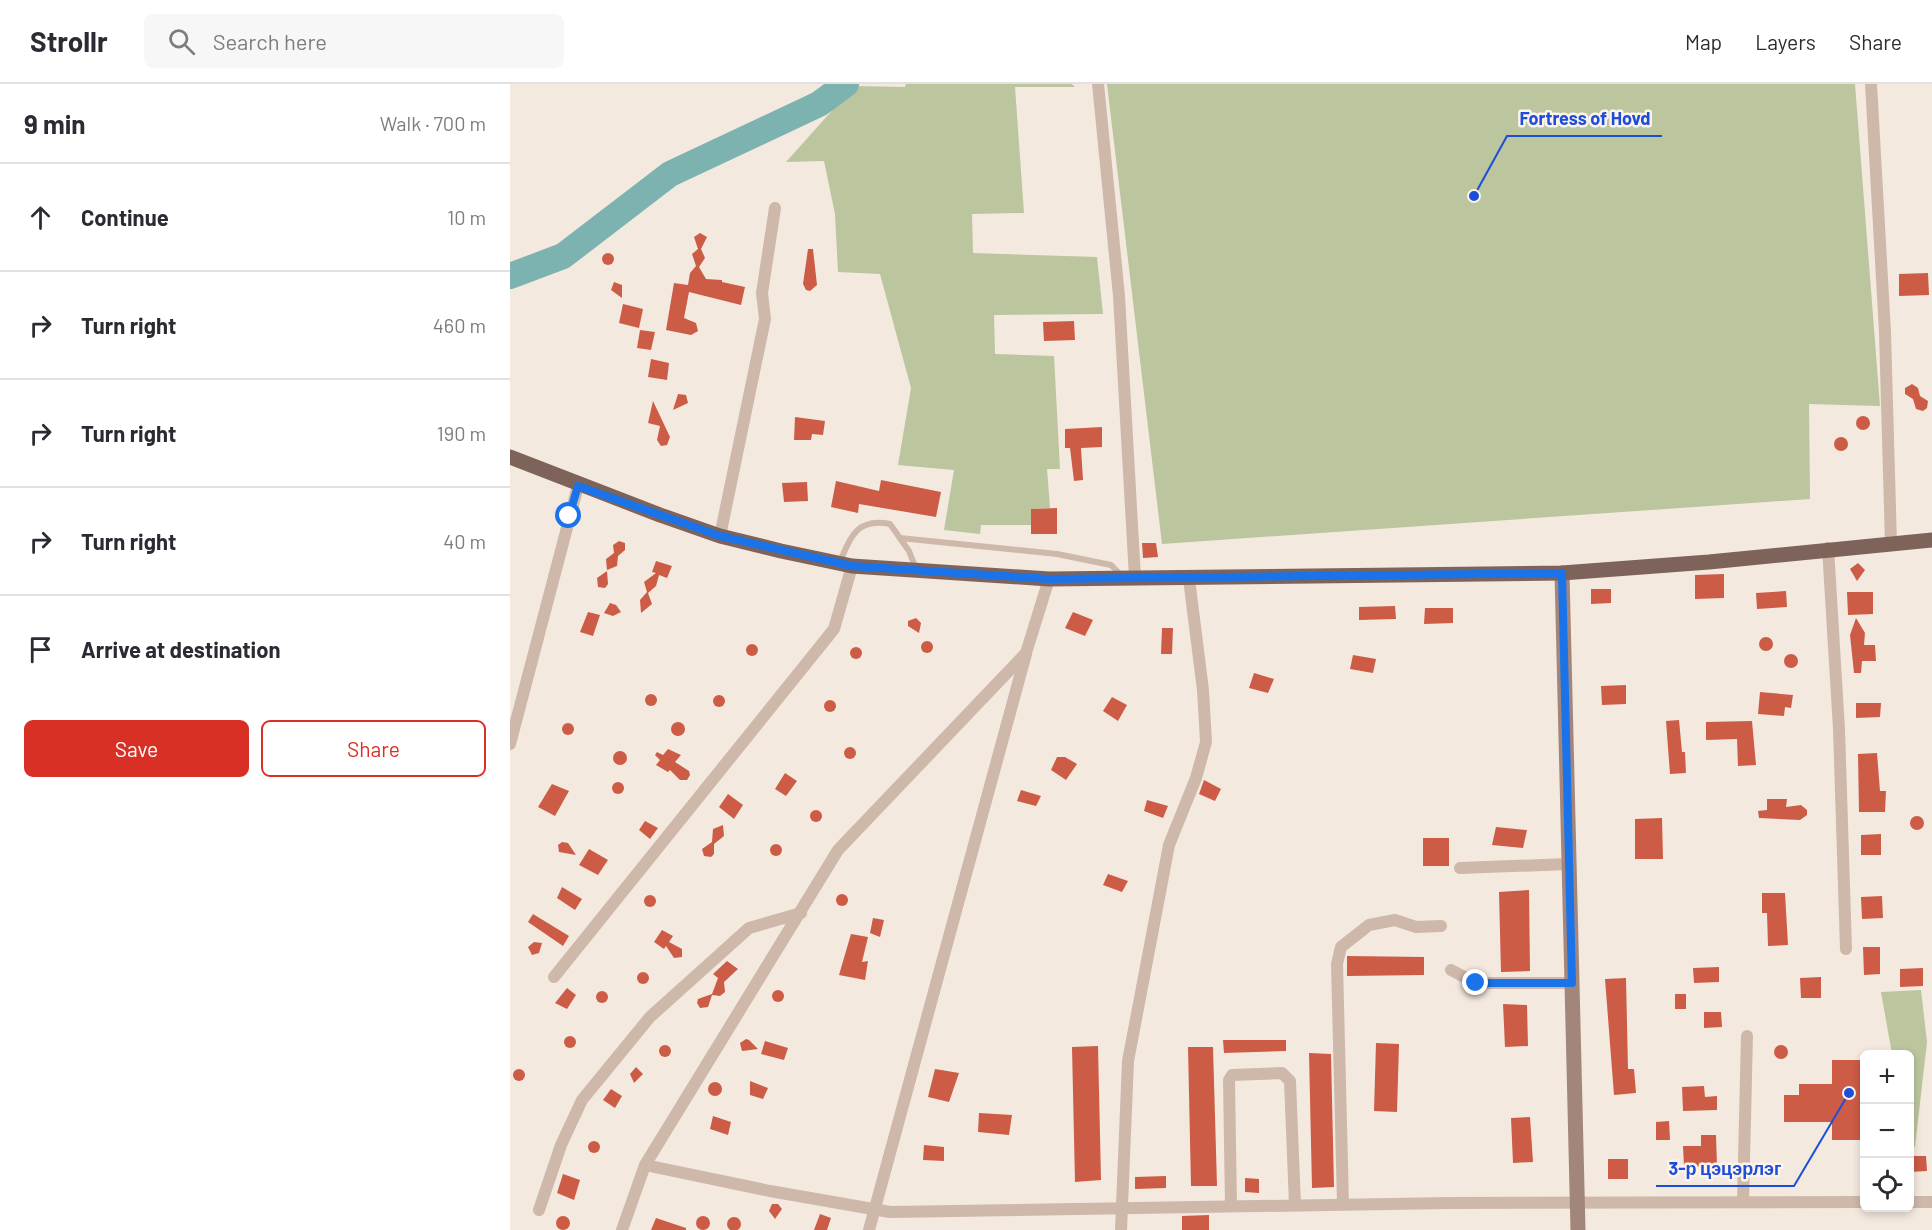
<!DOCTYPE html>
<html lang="en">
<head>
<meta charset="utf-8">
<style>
  :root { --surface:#fff; --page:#f7f7f7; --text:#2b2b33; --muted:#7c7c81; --line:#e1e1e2; --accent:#d93025 }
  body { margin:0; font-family:Barlow,sans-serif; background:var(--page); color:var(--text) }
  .controls { position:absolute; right:18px; bottom:18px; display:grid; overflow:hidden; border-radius:9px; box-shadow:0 3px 9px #0003 }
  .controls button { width:54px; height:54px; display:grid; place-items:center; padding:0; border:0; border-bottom:2px solid var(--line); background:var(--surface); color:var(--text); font:30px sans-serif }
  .stop { position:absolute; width:18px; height:18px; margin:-14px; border:4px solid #1a73e8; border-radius:50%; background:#fff }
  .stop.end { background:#1a73e8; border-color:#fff; box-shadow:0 2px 6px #0008 }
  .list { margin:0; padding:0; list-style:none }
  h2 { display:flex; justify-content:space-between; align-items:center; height:78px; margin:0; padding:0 24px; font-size:26px }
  h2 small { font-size:20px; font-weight:400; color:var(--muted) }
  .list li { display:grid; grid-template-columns:39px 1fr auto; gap:18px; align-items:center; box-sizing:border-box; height:108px; padding:0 24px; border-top:2px solid var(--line) }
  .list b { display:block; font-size:22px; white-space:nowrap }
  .list em { font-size:20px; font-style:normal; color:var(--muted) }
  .actions { display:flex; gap:12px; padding:18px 24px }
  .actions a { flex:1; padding:14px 0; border:2px solid var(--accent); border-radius:9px; text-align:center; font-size:21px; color:var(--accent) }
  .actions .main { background:var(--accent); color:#fff }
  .icon { flex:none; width:33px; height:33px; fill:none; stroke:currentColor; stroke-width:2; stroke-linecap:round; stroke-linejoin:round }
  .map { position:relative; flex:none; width:1422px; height:1146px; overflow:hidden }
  header { display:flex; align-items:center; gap:36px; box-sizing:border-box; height:84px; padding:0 30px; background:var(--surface); border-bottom:2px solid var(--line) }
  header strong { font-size:28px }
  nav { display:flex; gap:33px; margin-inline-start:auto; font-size:21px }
  .search { width:420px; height:54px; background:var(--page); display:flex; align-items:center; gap:15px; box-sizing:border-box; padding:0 21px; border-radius:9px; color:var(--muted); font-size:22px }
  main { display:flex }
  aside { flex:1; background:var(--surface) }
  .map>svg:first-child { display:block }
  .green { fill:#bbc59e }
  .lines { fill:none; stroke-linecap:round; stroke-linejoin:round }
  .river { stroke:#7cb3b1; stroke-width:26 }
  .building { fill:#cc5c46 }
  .lane { stroke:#ceb8aa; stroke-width:6 }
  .street { stroke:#ceb8aa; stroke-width:12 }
  .secondary { stroke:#a2867b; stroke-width:15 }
  .primary { stroke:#7d635a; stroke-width:15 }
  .route { stroke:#1a73e8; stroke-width:8 }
  .leader { fill:none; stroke:#1d4ed8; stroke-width:2 }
  .callout-dot { fill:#1d4ed8; stroke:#fbf3ec; stroke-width:2 }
  .callout-label { font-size:18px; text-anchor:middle; font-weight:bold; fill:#1d4ed8; stroke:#fbf3ec; stroke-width:5; stroke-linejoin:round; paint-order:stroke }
</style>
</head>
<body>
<header>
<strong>Strollr</strong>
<div class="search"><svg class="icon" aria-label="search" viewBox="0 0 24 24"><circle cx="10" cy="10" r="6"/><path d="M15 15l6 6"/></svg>Search here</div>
<nav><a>Map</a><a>Layers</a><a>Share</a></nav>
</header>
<main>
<aside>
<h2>9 min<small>Walk · 700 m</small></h2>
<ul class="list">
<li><svg class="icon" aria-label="ahead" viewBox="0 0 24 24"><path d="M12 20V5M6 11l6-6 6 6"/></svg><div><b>Continue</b></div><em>10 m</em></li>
<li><svg class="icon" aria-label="right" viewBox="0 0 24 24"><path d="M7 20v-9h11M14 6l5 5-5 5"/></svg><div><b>Turn right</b></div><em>460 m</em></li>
<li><svg class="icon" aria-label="right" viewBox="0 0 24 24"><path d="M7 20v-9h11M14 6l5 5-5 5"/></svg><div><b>Turn right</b></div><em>190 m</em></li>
<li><svg class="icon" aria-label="right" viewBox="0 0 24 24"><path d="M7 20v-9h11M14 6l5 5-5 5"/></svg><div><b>Turn right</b></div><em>40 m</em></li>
<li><svg class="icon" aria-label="arrive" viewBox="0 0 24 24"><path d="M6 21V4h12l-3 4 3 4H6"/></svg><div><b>Arrive at destination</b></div></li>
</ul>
<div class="actions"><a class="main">Save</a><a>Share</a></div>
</aside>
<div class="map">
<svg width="1422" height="1146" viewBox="0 0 1422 1146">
  <rect width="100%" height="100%" fill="#f4e9df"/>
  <g class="green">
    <path d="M396 0H562L565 3H505L514 129 462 130 463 169 587 173 593 230 484 231 485 270 544 272 550 385H537L540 424 521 425V441H471L470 450 434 446 444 386 388 381 401 304 370 190 328 188 325 130 314 77 276 78 344 2 395 3Z"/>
    <path d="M597 0H1345L1370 322 1299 320 1300 415 652 460Z"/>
    <path d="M1411 906 1417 958 1405 1063H1400V970H1382L1371 908Z"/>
  </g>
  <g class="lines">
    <path class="river" d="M0 192 53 172 160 90 309 20 336 0"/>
  </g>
  <g class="building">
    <path d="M190 149 197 153 191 165 195 174 189 183 196 195 212 196V198L235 203 231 221 179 208 174 234 186 239 188 247 181 251 156 246 164 199 178 201 180 189 186 182 182 170 188 165 184 153Z"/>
    <path d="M298 165H303L307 201 300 207 296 206 293 200Z"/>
    <circle cx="98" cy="175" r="6"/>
    <path d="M1418 189 1419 211 1389 212V190Z"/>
    <path d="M104 198 112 201V214L101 206Z"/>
    <path d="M113 220 133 225 129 244 109 239Z"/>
    <path d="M564 237 565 256 534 257 533 238Z"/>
    <path d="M130 246 145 248 141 266 127 264Z"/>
    <path d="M141 275 159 279 157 296 138 293Z"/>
    <path d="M1402 300 1408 304 1410 312 1418 317 1417 324 1413 327 1406 325 1403 315 1395 310V304Z"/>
    <path d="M168 310 176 311 178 319 163 326Z"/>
    <path d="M143 317 160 353 157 361 151 362 147 356 150 342 138 339Z"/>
    <circle cx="1353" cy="339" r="7"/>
    <path d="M285 333 315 337 313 351 302 350 301 356H284Z"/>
    <path d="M592 343V363L571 364 573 396 564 397 560 364H555V345Z"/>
    <circle cx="1331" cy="360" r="7"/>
    <path d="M371 396 431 408 426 433 349 420 348 429 321 423 326 397 369 407Z"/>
    <path d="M297 398 298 417 274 418 272 399Z"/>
    <path d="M547 424V450H521V425Z"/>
    <path d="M109 457 115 459V466L108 472 107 482 97 486 96 475 104 469 103 461Z"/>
    <path d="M632 459H646L648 473 633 474Z"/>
    <path d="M146 477 162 482 157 494 149 491 146 502 138 509 142 520 131 529 130 516 137 508 134 498 146 489 142 488Z"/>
    <path d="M1348 479 1355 486 1347 497 1340 485Z"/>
    <path d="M97 487 98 500 95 504 88 503 87 494Z"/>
    <path d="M1214 490V514L1185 515V491Z"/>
    <path d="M1081 505H1101V519L1081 520Z"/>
    <path d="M1276 507 1277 523 1247 525 1246 509Z"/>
    <path d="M1337 508H1363V530L1338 531Z"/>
    <path d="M100 519 106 521 111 528 103 532 94 529Z"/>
    <path d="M885 522 886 535 849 536V523Z"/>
    <path d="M915 524H943V539L914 540Z"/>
    <path d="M78 528 90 531 83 552 70 548Z"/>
    <path d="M563 528 583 536 575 552 555 544Z"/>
    <path d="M406 534 411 539 409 549 398 542V537Z"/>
    <path d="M1346 534 1355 549 1354 561H1365L1366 577H1352L1351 589H1344L1340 551Z"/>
    <path d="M652 544H663L662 570H651Z"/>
    <circle cx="1256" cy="560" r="7"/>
    <circle cx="417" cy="563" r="6"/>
    <circle cx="242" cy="566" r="6"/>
    <circle cx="346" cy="569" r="6"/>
    <circle cx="1281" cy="577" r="7"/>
    <path d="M843 571 866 575 863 589 840 585Z"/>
    <path d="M744 589 764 595 758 609 739 604Z"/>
    <path d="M1116 601V620L1092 621 1091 602Z"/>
    <path d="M1250 608 1283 611 1281 624 1275 623 1274 632 1248 630Z"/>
    <circle cx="141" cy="616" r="6"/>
    <circle cx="209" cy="617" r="6"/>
    <path d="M602 613 617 621 608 637 593 627Z"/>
    <circle cx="320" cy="622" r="6"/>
    <path d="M1346 619H1371L1370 633 1346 634Z"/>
    <path d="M1169 636 1172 668H1175L1176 689 1160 690 1156 637Z"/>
    <path d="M1242 637 1246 681 1228 682 1227 655 1196 656V638Z"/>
    <circle cx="168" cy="645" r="7"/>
    <circle cx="58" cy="645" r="6"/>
    <circle cx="340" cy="669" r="6"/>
    <path d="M158 665 171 671 165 678 179 687 180 691 177 696H170L160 686 158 688 146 681 150 676 145 671 147 668 153 671Z"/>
    <circle cx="110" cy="674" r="7"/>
    <path d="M1367 669 1370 707H1376L1375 728H1349L1348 670Z"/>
    <path d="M547 673H555L567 680 556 696 541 686Z"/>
    <path d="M275 689 287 697 276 712 265 705Z"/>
    <path d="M694 696 711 705 705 717 689 710Z"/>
    <circle cx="108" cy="704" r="6"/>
    <path d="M42 700 59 707 45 732 28 723Z"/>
    <path d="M511 706 531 712 526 722 507 717Z"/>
    <path d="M218 710 233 721 224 735 209 723Z"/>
    <path d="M1257 715H1277L1276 723 1291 721 1297 726V731L1290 736 1249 734 1248 727 1257 726Z"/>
    <path d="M637 716 658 722 653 734 634 727Z"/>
    <circle cx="306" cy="732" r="6"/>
    <circle cx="1407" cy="739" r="7"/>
    <path d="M1152 734 1153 775H1125V735Z"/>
    <path d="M135 737 148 744 140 755 129 746Z"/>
    <path d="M213 741 214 752 204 760V770L201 773 194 772 192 765 202 758 203 745Z"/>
    <path d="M986 743 1017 746 1013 764 982 761Z"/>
    <path d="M1371 750V771H1351V751Z"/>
    <rect x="913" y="754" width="26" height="28"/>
    <path d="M52 758 58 759 66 771 49 768 48 761Z"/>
    <circle cx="266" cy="766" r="6"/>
    <path d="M79 765 98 776 88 791 69 781Z"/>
    <path d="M598 790 618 797 612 808 593 801Z"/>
    <path d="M52 803 72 815 65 826 47 814Z"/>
    <path d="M1019 806 1020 887 991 888 989 808Z"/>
    <path d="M1252 809H1275L1278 861 1258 862 1257 829H1252Z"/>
    <circle cx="332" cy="816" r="6"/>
    <circle cx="140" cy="817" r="6"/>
    <path d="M1372 812 1373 834 1352 835 1351 813Z"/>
    <path d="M23 830 59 852 53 862 18 838Z"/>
    <path d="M363 834 374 836 370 853 360 849Z"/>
    <path d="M152 846 163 852 159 858 172 865V873L164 874 156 862 154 865 144 858Z"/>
    <path d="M341 850 358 853 352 878 358 877 355 896 329 891Z"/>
    <path d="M24 858 32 859 29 869 22 871 18 863Z"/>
    <path d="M1353 863H1370V890L1354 891Z"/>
    <path d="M837 872 914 873V891L837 892Z"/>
    <path d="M217 877 228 885 214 898 215 908 210 912 202 911 198 923 190 924 187 919 188 915 202 910 208 894 203 890Z"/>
    <path d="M1209 883V898L1184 899 1183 884Z"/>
    <path d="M1413 884V902L1390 903V885Z"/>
    <circle cx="133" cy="894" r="6"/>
    <path d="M1311 893V914H1291L1290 894Z"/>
    <path d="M1116 894 1118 985H1124L1126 1009 1104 1011 1095 895Z"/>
    <path d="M57 904 66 911 57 925 45 919Z"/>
    <circle cx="268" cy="912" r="6"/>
    <circle cx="92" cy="913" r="6"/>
    <rect x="1165" y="910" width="11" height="15"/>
    <path d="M993 920 1017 921 1018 962 995 963Z"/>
    <path d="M1194 928H1211L1212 943 1194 944Z"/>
    <circle cx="60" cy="958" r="6"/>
    <path d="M236 955 239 956 248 965 232 967 230 959Z"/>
    <path d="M713 956H776V967L714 969Z"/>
    <path d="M255 957 278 964 274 976 251 970Z"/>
    <path d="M866 959 889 960 887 1028 864 1027Z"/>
    <circle cx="155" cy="967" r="6"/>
    <circle cx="1271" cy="968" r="7"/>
    <path d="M588 962 591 1096 565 1098 562 963Z"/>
    <path d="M678 963H703L707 1102H681Z"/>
    <path d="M799 969 821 970 824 1103 802 1104Z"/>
    <path d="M1322 976H1350V1056H1322V1038H1274V1011H1289V1000H1322Z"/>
    <path d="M126 983 133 990 124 999 120 990Z"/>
    <circle cx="9" cy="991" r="6"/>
    <path d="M425 985 449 989 439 1018 418 1013Z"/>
    <path d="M240 997 258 1004 253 1015 240 1011Z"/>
    <circle cx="205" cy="1005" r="7"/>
    <path d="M1194 1002 1195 1013 1207 1012V1026L1173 1027 1172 1003Z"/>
    <path d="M101 1005 112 1012 105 1024 93 1016Z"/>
    <path d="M469 1029 502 1031 499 1051 468 1048Z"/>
    <path d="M203 1032 221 1038 218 1051 200 1045Z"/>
    <path d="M1020 1033 1023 1078 1003 1079 1001 1034Z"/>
    <path d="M1159 1037 1160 1056H1146V1038Z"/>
    <path d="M1191 1051H1206L1207 1082 1174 1083 1173 1062H1191Z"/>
    <circle cx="84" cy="1063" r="6"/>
    <path d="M414 1061 434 1063V1077L413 1076Z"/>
    <path d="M1400 1072H1416L1417 1087 1400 1088Z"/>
    <rect x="1098" y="1075" width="20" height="20"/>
    <path d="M53 1090 70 1096 64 1116 47 1109Z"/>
    <path d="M656 1092V1104L625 1105V1093Z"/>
    <path d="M735 1094 749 1095V1109L735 1108Z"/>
    <path d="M262 1120H268L272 1125 265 1135 259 1127Z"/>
    <path d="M310 1130 321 1134 317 1146H304Z"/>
    <path d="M699 1131V1146H672V1132Z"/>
    <circle cx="193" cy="1139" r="7"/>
    <circle cx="53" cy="1139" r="7"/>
    <circle cx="224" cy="1140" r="7"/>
    <path d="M146 1134 176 1144V1146H141Z"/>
  </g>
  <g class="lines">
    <g class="lane">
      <path d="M390 454 547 470 601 481 611 491"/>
      <path d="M330 478C341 451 348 434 380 440L399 467 406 485"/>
    </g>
    <g class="street">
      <path d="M588 0 609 212 625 494"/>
      <path d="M1361 0 1375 248 1381 460"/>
      <path d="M210 452 255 235 252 209 265 124"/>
      <path d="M1318 464 1329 645 1336 865"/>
      <path d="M0 660 68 402"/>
      <path d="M950 784 1059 780"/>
      <path d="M941 886 966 899H1062"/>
      <path d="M44 893 324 545 342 482"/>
      <path d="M135 1081 260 1107 380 1128 940 1119 1354 1118"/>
      <path d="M1233 1118 1237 952"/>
      <path d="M1400 1118H1422"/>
      <path d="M833 1120 827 880 831 863 859 841 885 836 906 843 931 842"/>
      <path d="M721 1122 719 996 722 991 772 989 780 997 785 1121"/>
      <path d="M29 1126 51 1061 72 1016 140 933 239 844 291 829"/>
      <path d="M112 1146 135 1081 328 766 516 569 539 495"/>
      <path d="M359 1146 516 570"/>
      <path d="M611 1146 618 977 659 761 686 694 696 658 693 606 679 495"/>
    </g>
    <path class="secondary" d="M1052 489 1068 1146"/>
    <path class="primary" d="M0 373 150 431 210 452 271 467 342 482 539 495 1052 489 1199 478 1422 456"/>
  </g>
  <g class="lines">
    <path class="route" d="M59 432 68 402 210 452 342 482 539 495 1052 489 1062 899H966"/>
  </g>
  <path class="leader" d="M964 112L997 52H1152M1339 1009L1284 1102H1146"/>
  <g class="callout-dot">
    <circle cx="964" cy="112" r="6"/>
    <circle cx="1339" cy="1009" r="6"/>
  </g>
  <g class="callout-label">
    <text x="1075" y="41">Fortress of Hovd</text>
    <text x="1215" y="1091">3-р цэцэрлэг</text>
  </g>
</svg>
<div class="controls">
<button>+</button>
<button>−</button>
<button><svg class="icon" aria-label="locate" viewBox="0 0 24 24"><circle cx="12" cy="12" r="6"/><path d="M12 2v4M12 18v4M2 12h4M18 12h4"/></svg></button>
</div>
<div class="stop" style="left:59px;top:432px"></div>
<div class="stop end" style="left:966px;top:899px"></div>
</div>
</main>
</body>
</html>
